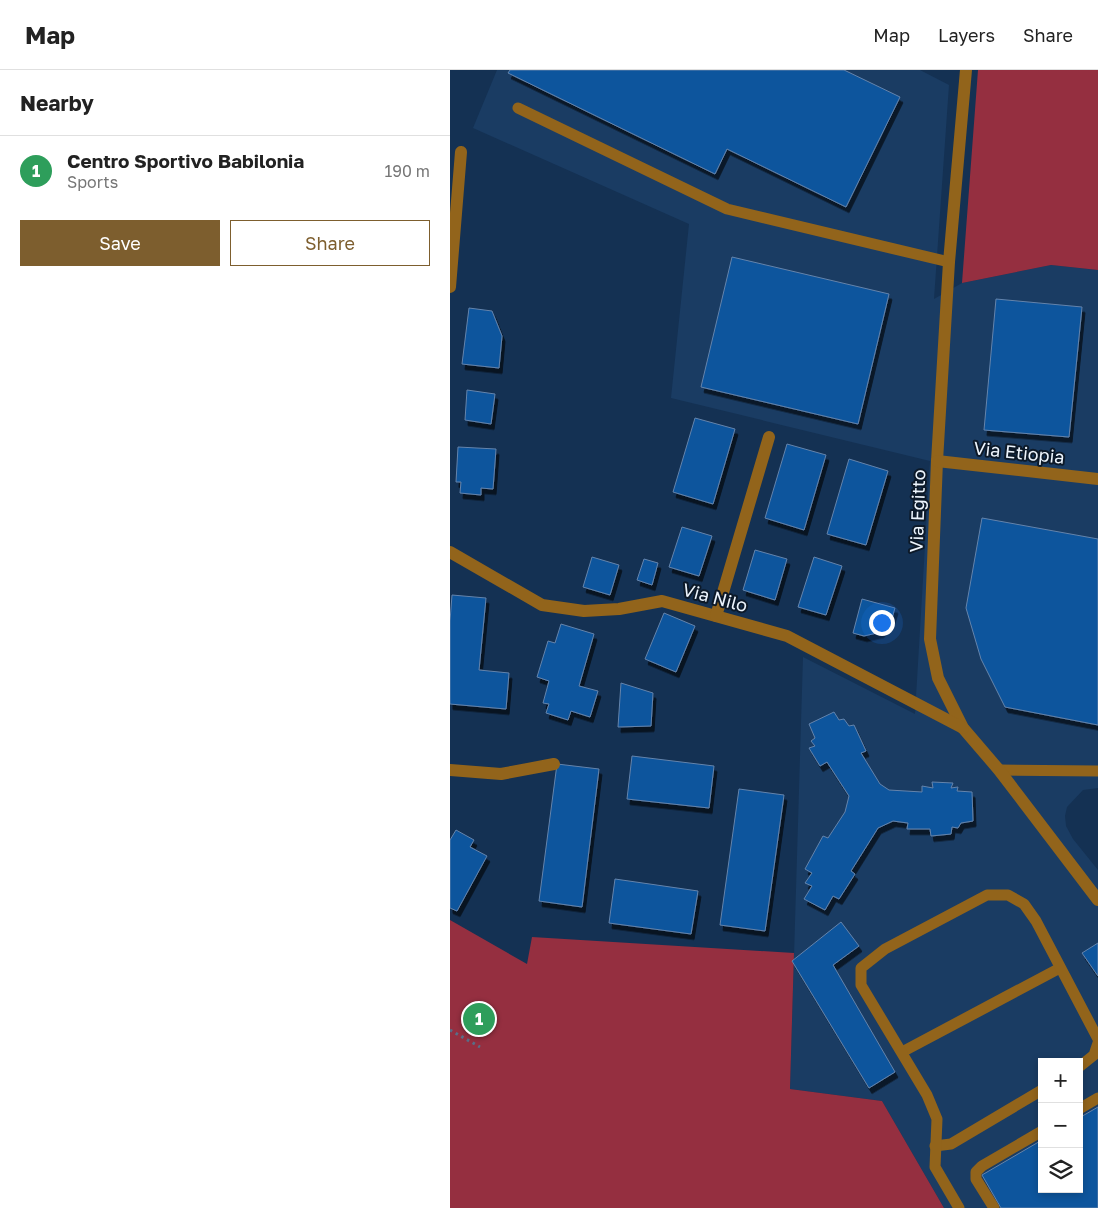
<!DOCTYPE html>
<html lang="en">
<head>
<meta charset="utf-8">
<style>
  :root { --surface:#fff; --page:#f6f6f6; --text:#222; --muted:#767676; --line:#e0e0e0; --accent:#7d5e2e }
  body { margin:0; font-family:"Golos Text",sans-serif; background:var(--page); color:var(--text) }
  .controls { position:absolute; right:15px; bottom:15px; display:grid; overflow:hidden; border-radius:0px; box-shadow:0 2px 8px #0003 }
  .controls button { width:45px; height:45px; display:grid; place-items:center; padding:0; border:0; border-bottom:1px solid var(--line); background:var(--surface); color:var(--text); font:25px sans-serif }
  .you { position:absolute; left:431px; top:552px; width:18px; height:18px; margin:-12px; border:4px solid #fff; border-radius:50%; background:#1a73e8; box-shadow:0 0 0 8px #1a73e833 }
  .badge { display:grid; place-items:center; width:32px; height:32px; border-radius:50%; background:var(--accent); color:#fff; font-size:16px; font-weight:700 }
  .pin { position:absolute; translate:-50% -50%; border:2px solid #fff; box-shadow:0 1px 5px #0006 }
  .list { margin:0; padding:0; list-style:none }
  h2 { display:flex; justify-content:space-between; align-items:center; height:65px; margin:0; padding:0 20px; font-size:21px }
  h2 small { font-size:16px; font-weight:400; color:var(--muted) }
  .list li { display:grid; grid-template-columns:32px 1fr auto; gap:15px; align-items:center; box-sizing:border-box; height:70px; padding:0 20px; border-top:1px solid var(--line) }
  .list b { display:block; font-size:19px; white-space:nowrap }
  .list p { margin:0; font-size:16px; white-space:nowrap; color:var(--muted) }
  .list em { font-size:16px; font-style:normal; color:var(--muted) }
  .actions { display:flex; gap:10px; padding:15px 20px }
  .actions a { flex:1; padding:11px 0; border:1px solid var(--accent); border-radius:0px; text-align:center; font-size:18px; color:var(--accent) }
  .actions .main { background:var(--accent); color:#fff }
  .icon { flex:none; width:28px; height:28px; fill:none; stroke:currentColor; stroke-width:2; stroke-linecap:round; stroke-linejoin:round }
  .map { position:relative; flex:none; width:648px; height:1138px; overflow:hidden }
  header { display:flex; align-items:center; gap:30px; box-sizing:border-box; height:70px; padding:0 25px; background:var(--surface); border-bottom:1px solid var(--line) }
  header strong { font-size:24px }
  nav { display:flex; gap:28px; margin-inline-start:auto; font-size:18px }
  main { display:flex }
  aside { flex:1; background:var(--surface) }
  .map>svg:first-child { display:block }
  .built { fill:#1a3c63; fill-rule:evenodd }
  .green { fill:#952f40 }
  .building { fill:#0c549d; stroke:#6484ac; filter:url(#shadow) }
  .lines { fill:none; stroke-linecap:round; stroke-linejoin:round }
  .path { stroke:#586f88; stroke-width:3; stroke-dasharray:2.5 4; stroke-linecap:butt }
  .lane { stroke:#92641b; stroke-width:11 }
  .street { stroke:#92641b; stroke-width:12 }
  .labels { text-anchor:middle; stroke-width:4; stroke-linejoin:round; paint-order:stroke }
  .street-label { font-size:18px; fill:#edf5fd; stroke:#0c1928 }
</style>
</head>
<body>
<header>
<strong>Map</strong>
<nav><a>Map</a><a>Layers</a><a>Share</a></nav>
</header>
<main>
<aside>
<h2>Nearby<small></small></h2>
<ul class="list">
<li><span class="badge" style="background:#2e9e5b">1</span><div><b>Centro Sportivo Babilonia</b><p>Sports</p></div><em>190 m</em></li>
</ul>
<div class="actions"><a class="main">Save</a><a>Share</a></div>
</aside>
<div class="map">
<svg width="648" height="1138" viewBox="0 0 648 1138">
  <defs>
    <filter id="shadow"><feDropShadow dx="3" dy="5.5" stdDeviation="0" flood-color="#0009"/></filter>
  </defs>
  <rect width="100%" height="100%" fill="#143153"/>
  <path class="built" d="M47 0H470L499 15 484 229 512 213 601 195 648 200V718L633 720 617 737 615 746 616 756 623 769 648 800V1138H494L432 1031 340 1019 353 587 465 644 480 391 221 328 239 154 23 58ZM592 992H629V1119H592Z"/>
  <g class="green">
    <path d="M528 0H648V200L601 195 512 213Z"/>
    <path d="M0 850 77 894 82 867 344 883 340 1019 432 1031 494 1138H0Z"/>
  </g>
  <g class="building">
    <path d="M60 0H394L450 27 396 137 277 79 265 104 58 3Z"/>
    <path d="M282 187 439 224 408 354 251 317Z"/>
    <path d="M546 229 632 237 619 367 534 360Z"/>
    <path d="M19 238 42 241 52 266 49 298 12 294Z"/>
    <path d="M17 320 45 324 41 354 15 350Z"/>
    <path d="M245 348 285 359 263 434 223 422Z"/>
    <path d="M337 374 376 385 354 460 315 448Z"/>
    <path d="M8 377 46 379 43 419 31 418V425L10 423 11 412H6Z"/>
    <path d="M399 389 438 401 416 475 377 464Z"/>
    <path d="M532 448 648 469V655L555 637 531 589 516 538Z"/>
    <path d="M232 457 262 466 249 506 219 497Z"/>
    <path d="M305 480 337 489 325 530 293 520Z"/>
    <path d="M142 487 169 495 160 525 133 517Z"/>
    <path d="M364 487 392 496 376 545 348 537Z"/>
    <path d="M194 489 208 493 202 515 187 510Z"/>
    <path d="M2 525 36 528 29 600 59 603 56 639 0 634V551Z"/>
    <path d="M412 529 445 538 442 548 431 562 414 566 403 563Z"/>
    <path d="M214 543 245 556 226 602 195 589Z"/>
    <path d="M111 554 144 564 129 616 148 621 140 647 121 641 118 650 96 643 99 634 93 633 99 611 87 607 98 571 105 573Z"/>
    <path d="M171 613 203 623 201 656 168 657Z"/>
    <path d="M384 642 389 650 394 649 399 656 404 655 416 681 411 683 430 714 439 720 472 722V716L483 718 482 712 503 713 501 718 508 717 507 721 522 722 523 751 511 753 508 758 502 757 501 764 481 766 480 759H457L458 753 443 751 428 758 401 801 405 804 389 829 383 826 375 840 354 829 362 816 355 813 362 803 355 799 373 766 378 768 395 742 399 726 377 692 370 696 359 678 365 676 361 671 365 668 359 654Z"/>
    <path d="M182 686 264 696 259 738 177 729Z"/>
    <path d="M107 694 149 699 132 837 89 831Z"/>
    <path d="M289 719 334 725 315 861 270 855Z"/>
    <path d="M6 760 24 770 20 777 37 786 7 841 0 838V770Z"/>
    <path d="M165 809 248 821 241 864 159 853Z"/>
    <path d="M391 852 409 876 383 895 445 1002 419 1018 342 891Z"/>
    <path d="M648 873V906L632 883Z"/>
    <path d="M648 1037V1138H551L532 1105 592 1070V1119H629V1048Z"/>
  </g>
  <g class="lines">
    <path class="path" d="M0 960 30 977"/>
    <g class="lane">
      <path d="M68 38 277 139 499 192"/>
      <path d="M549 700 648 701"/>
      <path d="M452 982 610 898"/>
      <path d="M629 997 644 985 648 973"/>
      <path d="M629 1039 648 1028"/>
      <path d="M485 1076 501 1074 592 1020"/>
      <path d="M509 1138 485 1097 487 1049 477 1025 411 915V898L435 879 537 825H558L574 834 586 851 648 969"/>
      <path d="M544 1138 526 1109V1102L532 1096 592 1061"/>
    </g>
    <g class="street">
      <path d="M516 0 499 192 487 391 480 569 488 608 513 658 549 700 648 830"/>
      <path d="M0 217 11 82"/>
      <path d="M487 391 648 409"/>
      <path d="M0 482 92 535 134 541 169 539 212 531 337 566 513 658"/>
      <path d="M266 546 319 367"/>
      <path d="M0 700 51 704 104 694"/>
    </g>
  </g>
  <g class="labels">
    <g class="street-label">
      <text transform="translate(569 383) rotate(6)" y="6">Via Etiopia</text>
      <text transform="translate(468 441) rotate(-88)" y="6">Via Egitto</text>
      <text transform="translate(265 528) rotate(15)" y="6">Via Nilo</text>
    </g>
  </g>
</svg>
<div class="controls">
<button>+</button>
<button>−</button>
<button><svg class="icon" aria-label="layers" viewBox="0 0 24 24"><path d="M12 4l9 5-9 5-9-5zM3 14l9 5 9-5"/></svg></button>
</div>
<div class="you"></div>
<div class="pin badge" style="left:29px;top:949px;background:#2e9e5b">1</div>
</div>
</main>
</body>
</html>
